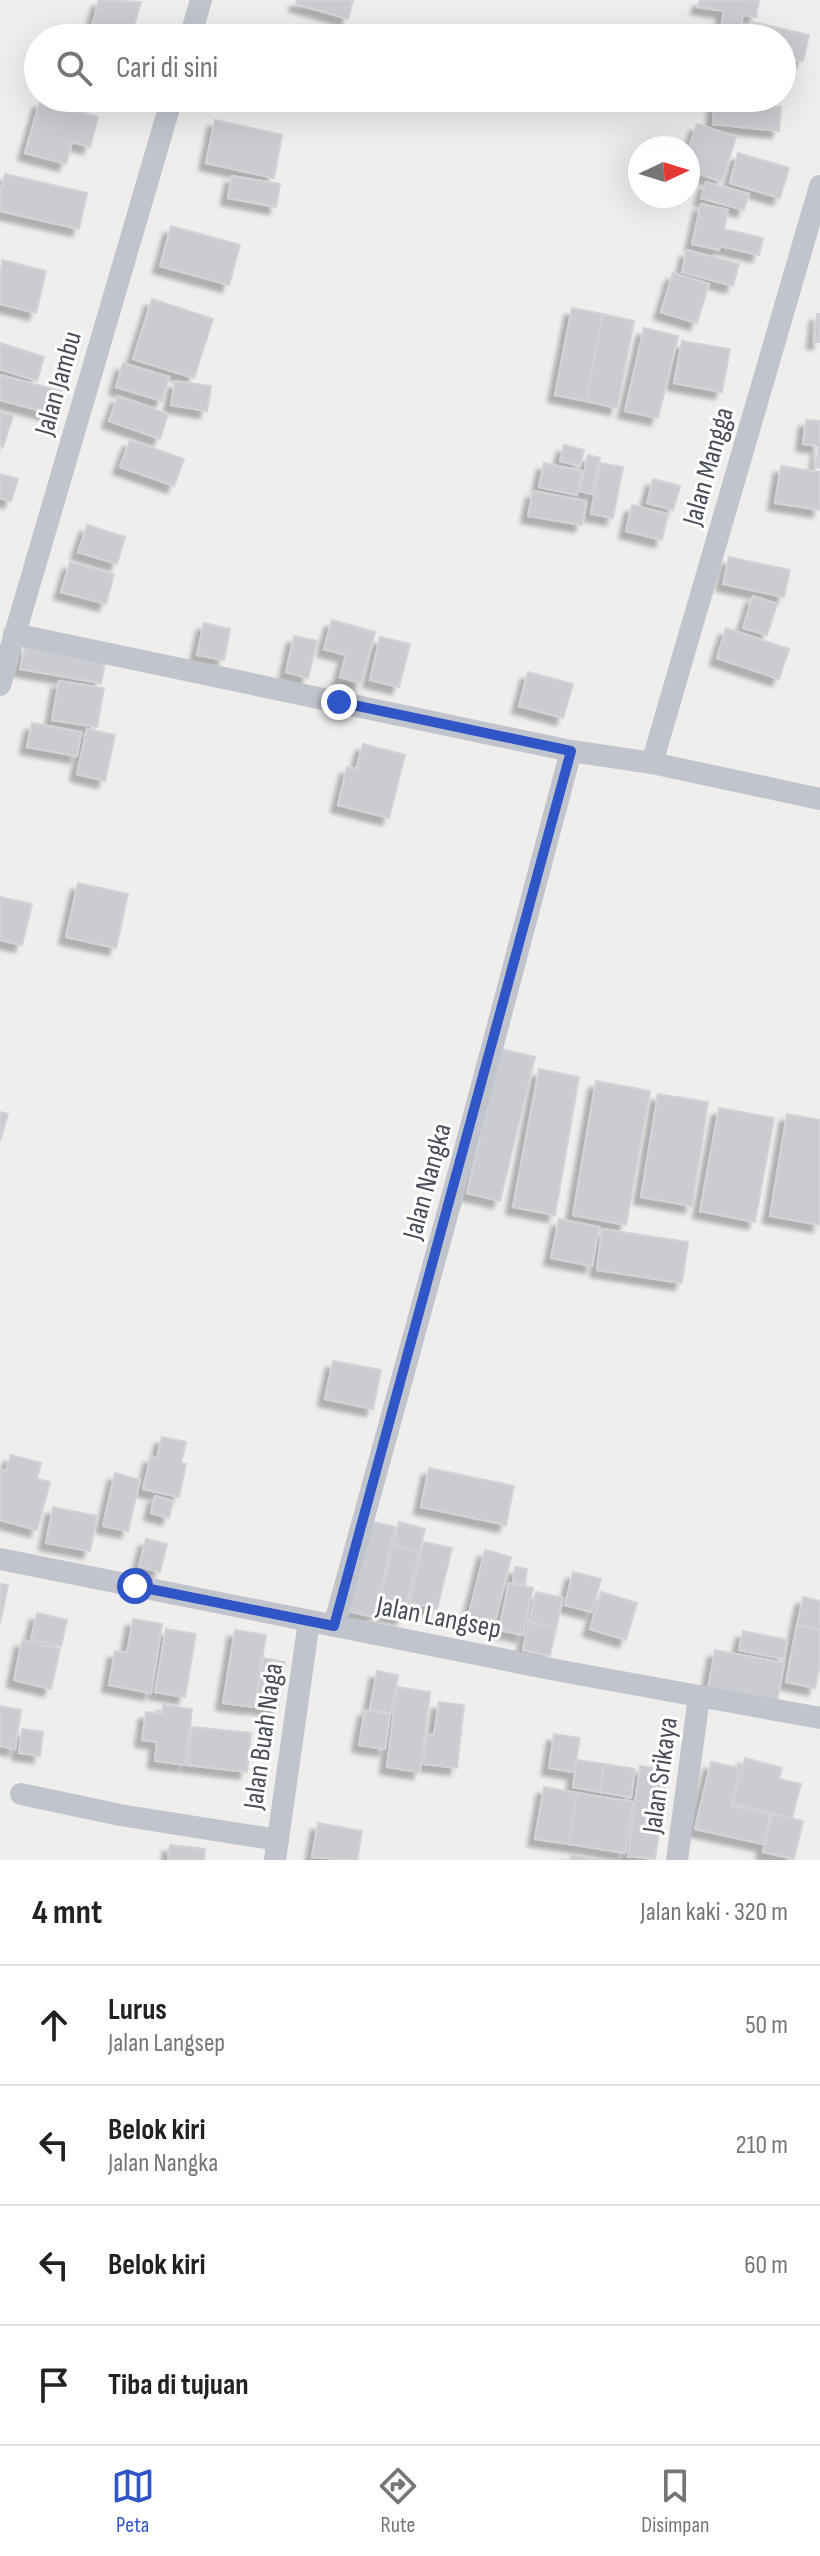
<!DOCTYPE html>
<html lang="id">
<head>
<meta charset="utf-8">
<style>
  :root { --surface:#fff; --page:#f2f2f2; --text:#222; --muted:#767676; --line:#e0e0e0; --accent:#3055c7 }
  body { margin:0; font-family:"Sofia Sans Condensed",sans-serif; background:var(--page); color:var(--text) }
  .compass { position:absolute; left:628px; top:136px; width:72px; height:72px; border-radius:50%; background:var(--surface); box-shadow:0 8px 32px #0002; rotate:86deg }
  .stop { position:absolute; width:24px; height:24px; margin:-18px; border:6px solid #3055c7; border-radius:50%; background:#fff }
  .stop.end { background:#3055c7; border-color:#fff; box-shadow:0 2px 8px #0008 }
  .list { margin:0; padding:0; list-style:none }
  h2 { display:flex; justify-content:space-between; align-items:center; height:104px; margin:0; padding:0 32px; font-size:34px }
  h2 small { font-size:26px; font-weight:400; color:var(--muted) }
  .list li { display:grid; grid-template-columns:52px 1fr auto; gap:24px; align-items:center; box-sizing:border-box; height:120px; padding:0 32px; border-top:2px solid var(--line) }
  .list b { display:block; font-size:30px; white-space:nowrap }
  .list p { margin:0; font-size:26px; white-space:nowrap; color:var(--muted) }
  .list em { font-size:26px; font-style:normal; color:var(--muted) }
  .icon { flex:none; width:44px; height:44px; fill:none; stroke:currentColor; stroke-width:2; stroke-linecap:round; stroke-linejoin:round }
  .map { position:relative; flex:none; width:820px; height:1860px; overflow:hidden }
  .search { position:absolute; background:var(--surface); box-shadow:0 8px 32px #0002; left:24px; right:24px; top:24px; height:88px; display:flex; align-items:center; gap:20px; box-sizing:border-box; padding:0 28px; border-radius:44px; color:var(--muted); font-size:30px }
  .sheet { height:584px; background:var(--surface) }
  nav { display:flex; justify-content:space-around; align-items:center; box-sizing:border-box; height:112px; border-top:2px solid var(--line); background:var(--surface); font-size:22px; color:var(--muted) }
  nav a { display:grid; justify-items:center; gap:4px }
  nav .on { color:var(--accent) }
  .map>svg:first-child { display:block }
  .building { fill:#cbccd1; stroke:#d2d2d8; stroke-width:2; filter:url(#shadow) }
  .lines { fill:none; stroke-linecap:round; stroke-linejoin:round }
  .minor { stroke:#c0c5cd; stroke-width:22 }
  .route { stroke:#3055c7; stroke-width:10 }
  .labels { text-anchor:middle; stroke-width:6; stroke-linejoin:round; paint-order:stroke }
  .street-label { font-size:28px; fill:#484d58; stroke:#fff }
</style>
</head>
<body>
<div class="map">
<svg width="820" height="1860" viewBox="0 0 820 1860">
  <defs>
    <filter id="shadow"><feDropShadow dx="-7" dy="7" stdDeviation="2" flood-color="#0004"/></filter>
  </defs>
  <rect width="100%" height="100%" fill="#efeeed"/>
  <g class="building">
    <path d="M99 0 141 2 131 37 92 26Z"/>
    <path d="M297 0H353L348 19 296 4Z"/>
    <path d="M700 0H759L756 17 743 15 738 36 720 33 724 11 698 7Z"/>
    <path d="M752 22 809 35 803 61 782 57V38H748Z"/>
    <path d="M715 100 781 107 779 131 713 124Z"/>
    <path d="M40 101 98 117 90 147 72 142 66 164 25 153Z"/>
    <path d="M215 120 282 135 274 178 206 163Z"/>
    <path d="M697 124 736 137 722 182 688 170V151Z"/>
    <path d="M738 153 789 168 780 198 730 183Z"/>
    <path d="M5 174 87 193 79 229 0 211V193Z"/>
    <path d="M232 176 280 184 276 207 228 198Z"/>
    <path d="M706 182 749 194 744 210 701 198Z"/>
    <path d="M701 204 728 210 724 229 763 238 759 255 720 246 719 250 692 244Z"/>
    <path d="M171 226 240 245 229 285 160 266Z"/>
    <path d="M687 250 739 264 733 286 682 272Z"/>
    <path d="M2 260 46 271 36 313 0 304Z"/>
    <path d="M673 273 709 284 697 323 661 312Z"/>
    <path d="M152 299 213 319 194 378 133 359Z"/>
    <path d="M572 308 603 314 586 401 555 395Z"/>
    <path d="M603 314 634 321 617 408 586 401Z"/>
    <path d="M817 314H820V342H814Z"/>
    <path d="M644 328 678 336 658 418 625 411Z"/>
    <path d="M682 341 730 349 722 392 674 383Z"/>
    <path d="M0 343 44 357 37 381 0 369Z"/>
    <path d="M123 363 169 377 162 401 116 387Z"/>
    <path d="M0 375 61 391 56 415 0 400Z"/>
    <path d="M175 381 211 386 207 411 171 405Z"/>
    <path d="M118 396 168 414 160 439 109 421Z"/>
    <path d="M0 412 13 416 3 447 0 446Z"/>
    <path d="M806 420 820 421V468L816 467 819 446 803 444Z"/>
    <path d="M130 440 184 459 174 486 120 467Z"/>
    <path d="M564 445 584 450 580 466 560 461Z"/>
    <path d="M588 455 600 458 592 494 580 491Z"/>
    <path d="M544 463 582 471 577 495 539 487Z"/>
    <path d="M600 463 623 467 613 518 591 514Z"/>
    <path d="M781 466 820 472V510L775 503Z"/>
    <path d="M0 474 18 479 11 501 0 498Z"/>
    <path d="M653 479 680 486 673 510 647 503Z"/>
    <path d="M533 491 586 501 582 525 528 516Z"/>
    <path d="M632 505 668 514 662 540 626 531Z"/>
    <path d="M87 525 125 537 117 564 78 552Z"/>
    <path d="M729 557 790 570 784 597 723 584Z"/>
    <path d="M70 562 114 574 106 604 61 592Z"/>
    <path d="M753 596 777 604 767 635 743 628Z"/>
    <path d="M332 620 375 632 361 683 340 677 346 655 324 649Z"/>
    <path d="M204 623 230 629 224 660 197 655Z"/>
    <path d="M726 628 789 649 779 679 717 658Z"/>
    <path d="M294 636 317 641 308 678 286 672Z"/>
    <path d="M380 637 410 644 399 687 370 680Z"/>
    <path d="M25 647 105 662 101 683 20 669Z"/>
    <path d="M528 672 573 684 563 718 519 706Z"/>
    <path d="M59 681 104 688 97 727 52 720Z"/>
    <path d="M32 723 81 732 77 756 27 747Z"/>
    <path d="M87 729 115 735 105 781 77 774Z"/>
    <path d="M363 744 405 755 389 818 338 805 347 767 356 769Z"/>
    <path d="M78 883 128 894 116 948 66 937Z"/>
    <path d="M0 897 32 904 22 945 0 940Z"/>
    <path d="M501 1049 535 1057 500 1201 467 1193Z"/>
    <path d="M539 1069 579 1077 555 1215 513 1207Z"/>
    <path d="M596 1081 650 1091 626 1225 573 1215Z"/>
    <path d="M658 1094 708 1102 692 1206 641 1197Z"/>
    <path d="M719 1108 774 1118 755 1222 700 1211Z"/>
    <path d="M0 1112 8 1114 0 1141Z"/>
    <path d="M787 1114 820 1120V1225L770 1216Z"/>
    <path d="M559 1219 599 1227 592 1266 551 1258Z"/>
    <path d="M602 1229 688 1242 682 1283 597 1270Z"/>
    <path d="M333 1361 381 1370 373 1409 325 1399Z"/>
    <path d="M162 1437 186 1442 181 1463 186 1464 179 1497 143 1489 151 1456 157 1458Z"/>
    <path d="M11 1455 41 1463 37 1479 50 1482 37 1530 0 1520V1469L6 1471Z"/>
    <path d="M429 1468 514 1486 506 1525 421 1507Z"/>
    <path d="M115 1473 140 1480 128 1531 103 1526Z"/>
    <path d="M155 1496 173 1501 169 1518 151 1513Z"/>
    <path d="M53 1507 97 1516 90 1551 46 1543Z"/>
    <path d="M365 1520 395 1527 374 1617 344 1610Z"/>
    <path d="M399 1522 425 1529 419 1552 393 1546Z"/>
    <path d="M146 1539 167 1544 160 1572 139 1566Z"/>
    <path d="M424 1542 452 1548 437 1609 409 1602Z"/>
    <path d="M393 1546 419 1552 403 1618 377 1612Z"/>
    <path d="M485 1550 511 1557 494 1625 468 1618Z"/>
    <path d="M515 1567 527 1569 525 1584 513 1582Z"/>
    <path d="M573 1572 601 1579 592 1612 565 1605Z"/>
    <path d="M509 1583 533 1588 523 1635 499 1630Z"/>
    <path d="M0 1584 8 1585 0 1623Z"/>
    <path d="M536 1592 563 1598 556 1628 529 1622Z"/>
    <path d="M601 1592 637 1603 626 1640 590 1629Z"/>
    <path d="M803 1597 820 1601V1630L797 1625Z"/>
    <path d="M37 1613 67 1620 61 1646 31 1639Z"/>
    <path d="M133 1619 162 1624 151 1693 109 1685 115 1651 127 1653Z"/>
    <path d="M529 1622 556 1628 550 1656 523 1650Z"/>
    <path d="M797 1625 820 1630V1665L815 1688 786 1682Z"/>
    <path d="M166 1629 196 1634 185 1697 155 1692Z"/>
    <path d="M235 1630 266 1635 254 1707 223 1703Z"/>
    <path d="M743 1631 787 1640 784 1659 739 1650Z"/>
    <path d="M22 1640 60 1649 51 1689 14 1680Z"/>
    <path d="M715 1650 784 1663 777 1702 708 1689Z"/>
    <path d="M263 1658 285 1662 278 1710 255 1706Z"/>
    <path d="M377 1671 398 1675 391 1713 370 1709Z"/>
    <path d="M397 1687 430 1692 420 1772 387 1767Z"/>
    <path d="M439 1702 464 1705 457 1768 423 1764 427 1734 434 1735Z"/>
    <path d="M163 1705 192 1709 185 1765 155 1761 157 1742 142 1740 146 1712 162 1714Z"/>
    <path d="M0 1706 21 1710 15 1749 0 1746Z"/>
    <path d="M365 1710 390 1714 385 1749 359 1745Z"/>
    <path d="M192 1727 251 1733 247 1772 188 1765Z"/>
    <path d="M22 1729 43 1732 40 1756 19 1753Z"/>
    <path d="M554 1734 580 1738 574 1772 549 1768Z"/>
    <path d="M745 1758 782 1768 779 1779 801 1784 792 1818 733 1804Z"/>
    <path d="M577 1760 604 1764 600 1792 573 1787Z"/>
    <path d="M711 1762 739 1768 731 1806 770 1814 763 1844 695 1829Z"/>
    <path d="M604 1764 635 1769 631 1797 600 1792Z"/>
    <path d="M640 1766 668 1770 655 1859 628 1856Z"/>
    <path d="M544 1787 577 1793 569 1844 535 1839Z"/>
    <path d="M577 1793 633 1802 625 1853 569 1844Z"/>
    <path d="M772 1814 803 1821 794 1859 763 1852Z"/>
    <path d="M318 1823 362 1831 357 1860 312 1857Z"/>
    <path d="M170 1845 205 1849 204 1860H168Z"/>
    <path d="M571 1855 600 1860H570Z"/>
  </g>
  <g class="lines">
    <g class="minor">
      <path d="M190 38 201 0"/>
      <path d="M14 634 571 751 652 763 820 799"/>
      <path d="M0 685 172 98"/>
      <path d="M652 763 820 186"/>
      <path d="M0 1559 561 1671 820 1718"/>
      <path d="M334 1626 460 1168 571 751"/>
      <path d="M21 1794 120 1815 278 1840"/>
      <path d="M275 1860 309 1621"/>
      <path d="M677 1860 699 1697"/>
    </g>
  </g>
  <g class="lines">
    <path class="route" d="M135 1586 334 1626 571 751 339 702"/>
  </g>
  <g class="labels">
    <g class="street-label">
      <text transform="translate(57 383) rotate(-74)" y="10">Jalan Jambu</text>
      <text transform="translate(707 466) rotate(-74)" y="10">Jalan Mangga</text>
      <text transform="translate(426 1181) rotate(-75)" y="10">Jalan Nangka</text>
      <text transform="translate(439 1616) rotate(11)" y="10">Jalan Langsep</text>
      <text transform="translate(262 1736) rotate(-82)" y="10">Jalan Buah Naga</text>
      <text transform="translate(659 1775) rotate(-82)" y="10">Jalan Srikaya</text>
    </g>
  </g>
</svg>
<svg class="compass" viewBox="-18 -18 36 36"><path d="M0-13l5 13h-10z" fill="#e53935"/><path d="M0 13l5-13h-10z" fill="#767676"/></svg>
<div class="stop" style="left:135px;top:1586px"></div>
<div class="stop end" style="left:339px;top:702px"></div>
<div class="search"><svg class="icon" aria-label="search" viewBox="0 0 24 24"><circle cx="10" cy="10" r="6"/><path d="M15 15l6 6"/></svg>Cari di sini</div>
</div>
<section class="sheet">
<h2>4 mnt<small>Jalan kaki · 320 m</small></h2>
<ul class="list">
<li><svg class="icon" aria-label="ahead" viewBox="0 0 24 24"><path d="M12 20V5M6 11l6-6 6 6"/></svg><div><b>Lurus</b><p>Jalan Langsep</p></div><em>50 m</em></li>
<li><svg class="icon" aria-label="left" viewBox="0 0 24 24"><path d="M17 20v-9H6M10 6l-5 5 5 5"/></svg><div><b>Belok kiri</b><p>Jalan Nangka</p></div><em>210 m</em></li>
<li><svg class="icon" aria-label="left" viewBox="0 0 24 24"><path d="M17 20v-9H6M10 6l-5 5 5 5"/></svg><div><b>Belok kiri</b></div><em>60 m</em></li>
<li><svg class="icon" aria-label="arrive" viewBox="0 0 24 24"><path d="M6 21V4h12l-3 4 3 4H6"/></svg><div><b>Tiba di tujuan</b></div></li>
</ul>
</section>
<nav>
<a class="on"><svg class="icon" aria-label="map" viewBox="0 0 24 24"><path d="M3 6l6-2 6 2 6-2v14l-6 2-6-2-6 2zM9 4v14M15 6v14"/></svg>Peta</a>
<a><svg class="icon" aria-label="directions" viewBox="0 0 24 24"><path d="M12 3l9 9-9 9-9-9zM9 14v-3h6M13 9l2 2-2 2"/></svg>Rute</a>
<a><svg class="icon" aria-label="saved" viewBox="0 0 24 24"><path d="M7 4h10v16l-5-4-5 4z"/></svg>Disimpan</a>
</nav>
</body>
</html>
